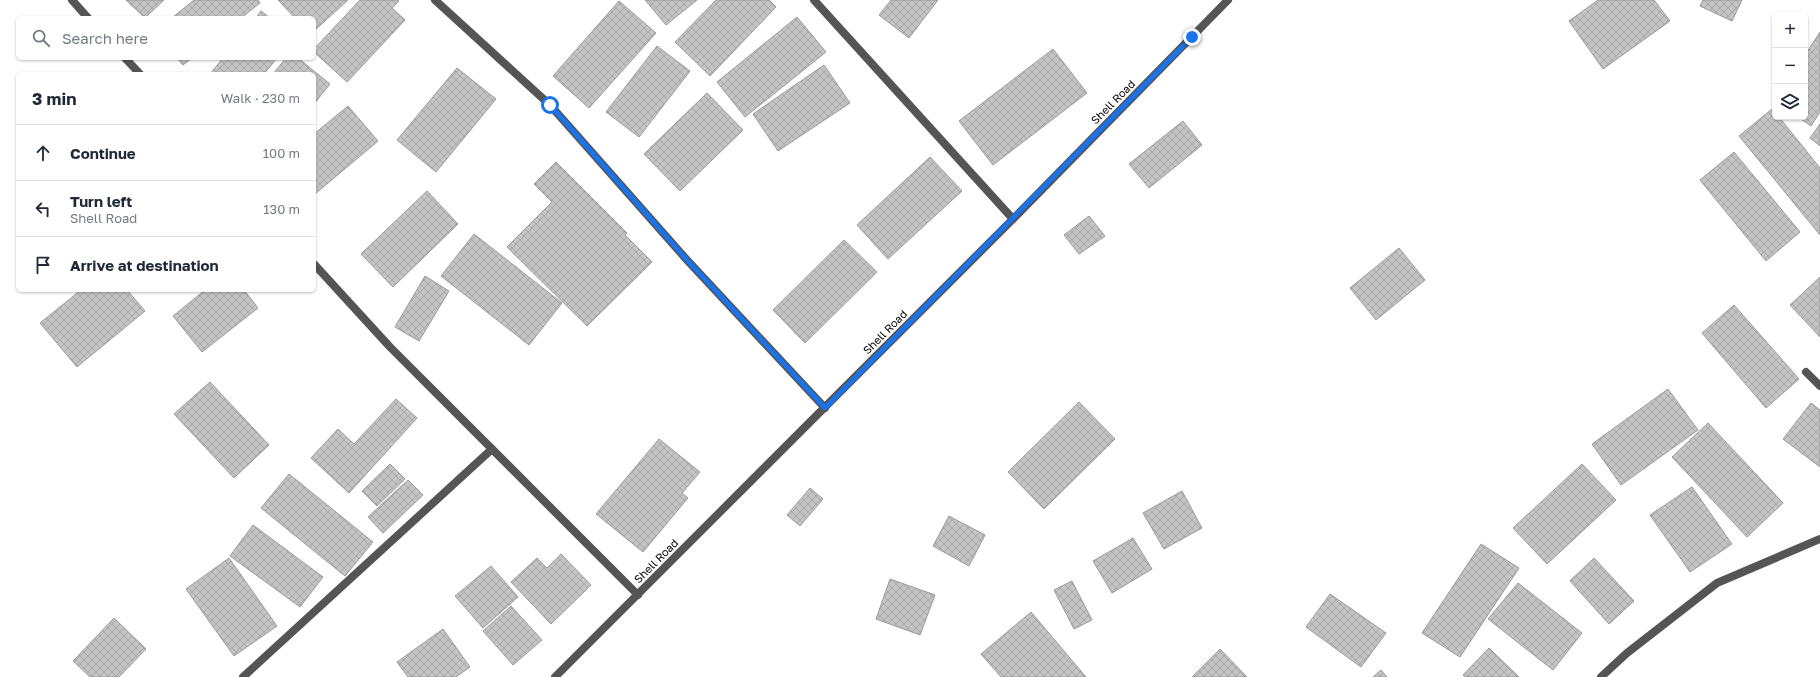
<!DOCTYPE html>
<html lang="en">
<head>
<meta charset="utf-8">
<style>
  :root { --surface:#fff; --page:#f2f2f3; --text:#1f2937; --muted:#747a83; --line:#e0e1e3 }
  body { margin:0; font-family:"Golos Text",sans-serif; background:var(--page); color:var(--text) }
  .controls { position:absolute; right:12px; top:12px; display:grid; overflow:hidden; border-radius:6px; box-shadow:0 1px 3px #0004 }
  .controls button { width:36px; height:36px; display:grid; place-items:center; padding:0; border:0; border-bottom:1px solid var(--line); background:var(--surface); color:var(--text); font:20px sans-serif }
  .stop { position:absolute; width:12px; height:12px; margin:-9px; border:3px solid #1a73e8; border-radius:50%; background:#fff }
  .stop.end { background:#1a73e8; border-color:#fff; box-shadow:0 1px 4px #0008 }
  .list { margin:0; padding:0; list-style:none }
  h2 { display:flex; justify-content:space-between; align-items:center; height:52px; margin:0; padding:0 16px; font-size:17px }
  h2 small { font-size:13px; font-weight:400; color:var(--muted) }
  .list li { display:grid; grid-template-columns:26px 1fr auto; gap:12px; align-items:center; box-sizing:border-box; height:56px; padding:0 16px; border-top:1px solid var(--line) }
  .list b { display:block; font-size:15px; white-space:nowrap }
  .list p { margin:0; font-size:13px; white-space:nowrap; color:var(--muted) }
  .list em { font-size:13px; font-style:normal; color:var(--muted) }
  .icon { flex:none; width:22px; height:22px; fill:none; stroke:currentColor; stroke-width:2; stroke-linecap:round; stroke-linejoin:round }
  .map { position:relative; flex:none; width:1820px; height:677px; overflow:hidden }
  .search { position:absolute; background:var(--surface); box-shadow:0 1px 3px #0004; left:16px; top:16px; width:300px; height:44px; display:flex; align-items:center; gap:10px; box-sizing:border-box; padding:0 14px; border-radius:6px; color:var(--muted); font-size:15px }
  .panel { position:absolute; background:var(--surface); box-shadow:0 1px 3px #0004; left:16px; top:72px; width:300px; height:220px; border-radius:6px }
  .map>svg:first-child { display:block }
  .building { fill:url(#building-cross-hatch); stroke:#999 }
  .lines { fill:none; stroke-linecap:round; stroke-linejoin:round }
  .street { stroke:#555; stroke-width:8 }
  .route { stroke:#1a73e8; stroke-width:5 }
  .labels { text-anchor:middle; stroke-width:3; stroke-linejoin:round; paint-order:stroke }
  .street-label { font-size:11px; fill:#000; stroke:#fff }
</style>
</head>
<body>
<div class="map">
<svg width="1820" height="677" viewBox="0 0 1820 677">
  <defs>
    <pattern id="building-cross-hatch" width="8" height="8" patternUnits="userSpaceOnUse"><rect width="8" height="8" fill="#c4c4c4"/><path d="M0 0l8 8M0 8l8-8" fill="none" stroke="#a7a7a7"/></pattern>
  </defs>
  <rect width="100%" height="100%" fill="#fff"/>
  <g class="building">
    <path d="M126 0H164L145 18Z"/>
    <path d="M194 0H258L260 3 241 18H172Z"/>
    <path d="M278 0H348L314 31V18H295Z"/>
    <path d="M360 0H397L399 1 392 8 405 20 347 82 314 52V49Z"/>
    <path d="M645 0H697L666 25Z"/>
    <path d="M716 0H769L776 7 710 76 675 42Z"/>
    <path d="M891 0H938L909 38 879 15Z"/>
    <path d="M1598 0H1654L1670 21 1603 69 1569 21Z"/>
    <path d="M1703 0H1742L1732 21 1700 6Z"/>
    <path d="M619 1 656 33 589 108 553 76Z"/>
    <path d="M261 11 270 18H256Z"/>
    <path d="M797 17 826 52 745 117 717 82Z"/>
    <path d="M1820 32V112L1811 126 1798 117H1805V55Z"/>
    <path d="M657 46 690 71 639 137 606 112Z"/>
    <path d="M1053 49 1087 93 993 165 959 121Z"/>
    <path d="M177 58H192L183 65Z"/>
    <path d="M223 58H277L264 74H210Z"/>
    <path d="M286 58H298L330 84 314 104V74H273Z"/>
    <path d="M824 65 850 103 778 151 753 114Z"/>
    <path d="M457 68 496 99 436 172 397 140Z"/>
    <path d="M707 93 743 130 680 191 644 154Z"/>
    <path d="M348 106 378 141 315 194 314 193V134Z"/>
    <path d="M1772 109 1775 112V117H1779L1820 168V235L1739 136Z"/>
    <path d="M1183 121 1202 145 1149 188 1129 164Z"/>
    <path d="M1820 124V146L1810 138Z"/>
    <path d="M1734 152 1800 232 1766 261 1700 180Z"/>
    <path d="M930 157 962 191 888 259 857 225Z"/>
    <path d="M556 162 627 233 625 235 652 262 587 326 507 247 552 202 534 184Z"/>
    <path d="M427 191 458 224 393 287 361 254Z"/>
    <path d="M1089 216 1105 236 1079 254 1064 235Z"/>
    <path d="M474 234 562 303 529 345 441 276Z"/>
    <path d="M844 240 877 272 805 343 773 310Z"/>
    <path d="M1399 248 1425 280 1376 320 1350 288Z"/>
    <path d="M425 276 449 291 419 341 395 327Z"/>
    <path d="M1820 277V337L1790 305Z"/>
    <path d="M81 290H127L145 311 77 367 40 323Z"/>
    <path d="M205 290H244L258 308 202 352 173 316Z"/>
    <path d="M1734 305 1799 379 1766 408 1702 333Z"/>
    <path d="M210 382 269 445 234 478 174 414Z"/>
    <path d="M1668 389 1698 430 1621 485 1592 444Z"/>
    <path d="M396 399 417 418 349 493 311 458 338 429 354 444Z"/>
    <path d="M1079 402 1115 439 1044 509 1008 472Z"/>
    <path d="M1811 403 1820 410V467L1783 439Z"/>
    <path d="M1708 423 1783 503 1747 537 1672 457Z"/>
    <path d="M659 439 700 472 682 493 688 498 643 552 596 514Z"/>
    <path d="M390 464 405 479 377 506 362 491Z"/>
    <path d="M1582 464 1616 500 1547 564 1513 528Z"/>
    <path d="M289 474 373 542 345 576 261 508Z"/>
    <path d="M408 480 423 495 383 533 368 517Z"/>
    <path d="M1692 487 1732 544 1690 572 1650 515Z"/>
    <path d="M810 488 823 499 800 526 787 515Z"/>
    <path d="M1182 491 1202 528 1164 549 1143 513Z"/>
    <path d="M949 516 985 535 969 566 933 546Z"/>
    <path d="M253 525 323 577 300 607 230 556Z"/>
    <path d="M1133 538 1152 569 1112 593 1093 561Z"/>
    <path d="M1481 544 1519 568 1460 657 1422 633Z"/>
    <path d="M561 554 591 585 551 624 511 582 537 558 547 568Z"/>
    <path d="M229 558 277 626 234 656 186 589Z"/>
    <path d="M1594 558 1634 601 1609 624 1570 581Z"/>
    <path d="M491 566 518 597 483 628 455 596Z"/>
    <path d="M890 579 935 595 920 635 876 619Z"/>
    <path d="M1072 581 1092 620 1074 629 1054 590Z"/>
    <path d="M1518 583 1582 633 1553 670 1488 619Z"/>
    <path d="M1330 594 1386 633 1361 667 1306 627Z"/>
    <path d="M511 606 542 640 513 665 483 631Z"/>
    <path d="M1031 612 1086 677H1001L981 654Z"/>
    <path d="M114 618 146 649 119 677H90L73 661Z"/>
    <path d="M443 629 470 667 456 677H408L397 662Z"/>
    <path d="M1489 648 1519 677H1465L1463 675Z"/>
    <path d="M1220 649 1247 677H1192Z"/>
    <path d="M1381 670 1387 677H1373Z"/>
  </g>
  <g class="lines">
    <g class="street">
      <path d="M72 0 88 18"/>
      <path d="M435 0 550 105 687 260 825 408"/>
      <path d="M814 0 1013 219"/>
      <path d="M125 58 140 74"/>
      <path d="M314 264 390 347 638 595"/>
      <path d="M1806 372 1820 386"/>
      <path d="M243 677 492 449"/>
      <path d="M555 677 1013 219 1228 0"/>
      <path d="M1601 677 1627 653 1717 583 1820 539"/>
    </g>
  </g>
  <g class="lines">
    <path class="route" d="M550 105 687 260 825 408 1192 37"/>
  </g>
  <g class="labels">
    <g class="street-label">
      <text transform="translate(1113 102) rotate(-45)" y="4">Shell Road</text>
      <text transform="translate(885 332) rotate(-45)" y="4">Shell Road</text>
      <text transform="translate(656 561) rotate(-45)" y="4">Shell Road</text>
    </g>
  </g>
</svg>
<div class="controls">
<button>+</button>
<button>−</button>
<button><svg class="icon" aria-label="layers" viewBox="0 0 24 24"><path d="M12 4l9 5-9 5-9-5zM3 14l9 5 9-5"/></svg></button>
</div>
<div class="stop" style="left:550px;top:105px"></div>
<div class="stop end" style="left:1192px;top:37px"></div>
<div class="search"><svg class="icon" aria-label="search" viewBox="0 0 24 24"><circle cx="10" cy="10" r="6"/><path d="M15 15l6 6"/></svg>Search here</div>
<section class="panel">
<h2>3 min<small>Walk · 230 m</small></h2>
<ul class="list">
<li><svg class="icon" aria-label="ahead" viewBox="0 0 24 24"><path d="M12 20V5M6 11l6-6 6 6"/></svg><div><b>Continue</b></div><em>100 m</em></li>
<li><svg class="icon" aria-label="left" viewBox="0 0 24 24"><path d="M17 20v-9H6M10 6l-5 5 5 5"/></svg><div><b>Turn left</b><p>Shell Road</p></div><em>130 m</em></li>
<li><svg class="icon" aria-label="arrive" viewBox="0 0 24 24"><path d="M6 21V4h12l-3 4 3 4H6"/></svg><div><b>Arrive at destination</b></div></li>
</ul>
</section>
</div>
</body>
</html>
